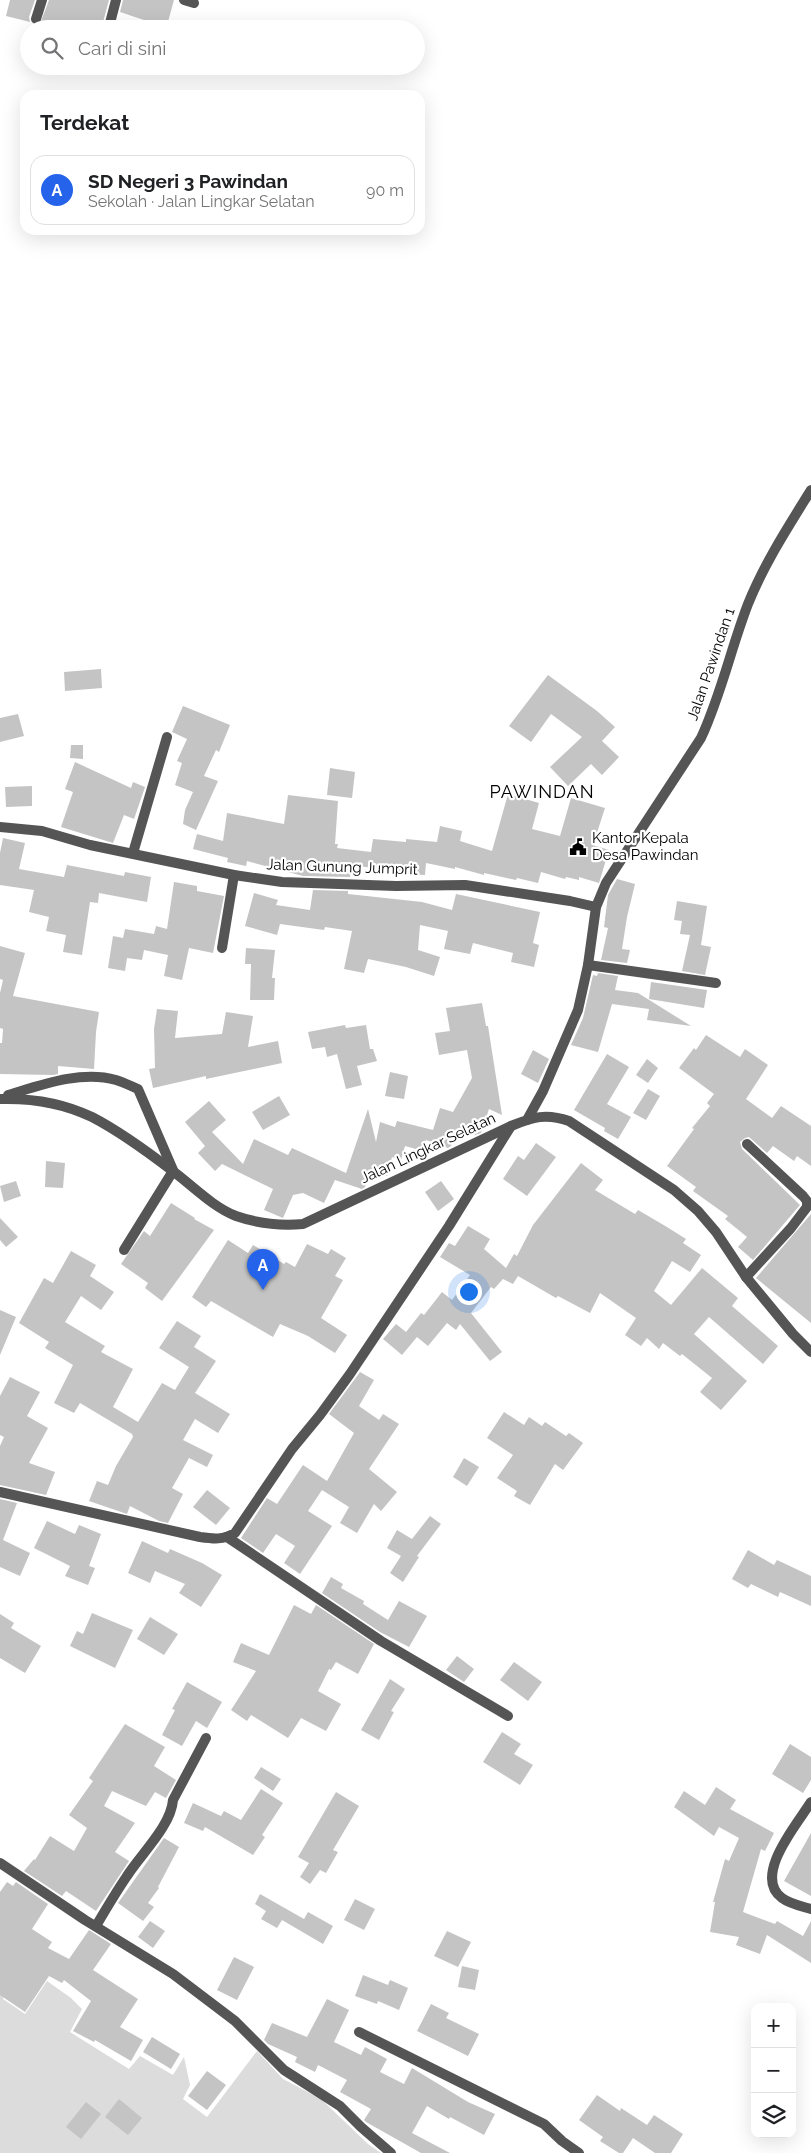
<!DOCTYPE html>
<html lang="id">
<head>
<meta charset="utf-8">
<style>
  :root { --surface:#fff; --page:#f6f6f6; --text:#202124; --muted:#757577; --line:#e0e0e0; --accent:#2563eb }
  body { margin:0; font-family:Raleway,sans-serif; background:var(--page); color:var(--text) }
  .controls { position:absolute; right:15px; bottom:15px; display:grid; overflow:hidden; border-radius:10px; box-shadow:0 5px 20px #0002 }
  .controls button { width:45px; height:45px; display:grid; place-items:center; padding:0; border:0; border-bottom:1px solid var(--line); background:var(--surface); color:var(--text); font:25px sans-serif }
  .you { position:absolute; left:468px; top:1291px; width:18px; height:18px; margin:-12px; border:4px solid #fff; border-radius:50%; background:#1a73e8; box-shadow:0 0 0 8px #1a73e833 }
  .badge { display:grid; place-items:center; width:32px; height:32px; border-radius:50%; background:var(--accent); color:#fff; font-size:16px; font-weight:700 }
  .pin { position:absolute; translate:-50% -41px; filter:drop-shadow(0 1px 2px #0008) }
  .pin::after { content:''; position:absolute; top:26px; width:18px; height:15px; background:inherit; clip-path:polygon(0 0,100% 0,50% 100%) }
  .list { margin:0; padding:0; list-style:none }
  h2 { display:flex; justify-content:space-between; align-items:center; height:65px; margin:0; padding:0 20px; font-size:21px }
  h2 small { font-size:16px; font-weight:400; color:var(--muted) }
  .list li { display:grid; grid-template-columns:32px 1fr auto; gap:15px; align-items:center; box-sizing:border-box; height:70px; margin:0 10px 10px; padding:0 10px; border:1px solid var(--line); border-radius:15px }
  .list b { display:block; font-size:19px; white-space:nowrap }
  .list p { margin:0; font-size:16px; white-space:nowrap; color:var(--muted) }
  .list em { font-size:16px; font-style:normal; color:var(--muted) }
  .icon { flex:none; width:28px; height:28px; fill:none; stroke:currentColor; stroke-width:2; stroke-linecap:round; stroke-linejoin:round }
  .map { position:relative; flex:none; width:811px; height:2153px; overflow:hidden }
  .search { position:absolute; background:var(--surface); box-shadow:0 5px 20px #0002; left:20px; top:20px; width:405px; height:55px; display:flex; align-items:center; gap:12px; box-sizing:border-box; padding:0 18px; border-radius:28px; color:var(--muted); font-size:19px }
  .panel { position:absolute; background:var(--surface); box-shadow:0 5px 20px #0002; left:20px; top:90px; width:405px; height:145px; border-radius:15px }
  .map>svg:first-child { display:block }
  .green { fill:#dcdcdc }
  .building { fill:#c4c4c4 }
  .lines { fill:none; stroke-linecap:round; stroke-linejoin:round }
  .minor { stroke:#555; stroke-width:10 }
  .tertiary { stroke:#555; stroke-width:10 }
  .labels { text-anchor:middle; stroke-width:4.5; stroke-linejoin:round; paint-order:stroke }
  .street-label { font-size:15px; fill:#000; stroke:#fff }
  .poi-label { font-size:15px; fill:#000; stroke:#fff; text-anchor:start }
  .quarter-label { font-size:18px; letter-spacing:1px; fill:#000; stroke:#fff }
</style>
</head>
<body>
<div class="map">
<svg width="811" height="2153" viewBox="0 0 811 2153">
  <rect width="100%" height="100%" fill="#fff"/>
  <path class="green" d="M47 1981 71 1998 82 2009 70 2032 129 2069 140 2056 173 2075 184 2057 190 2085 183 2099 207 2117 257 2051 283 2079 321 2099 368 2144 381 2153H0V1994L4 1996 3 1999 25 2014Z"/>
  <g class="building">
    <path d="M10 0H35L29 17 30 22 6 16Z"/>
    <path d="M49 0H109L103 22 106 29H58L40 24Z"/>
    <path d="M123 0H174L166 29H145L147 21 120 12Z"/>
    <path d="M101 669 102 688 65 691 64 672Z"/>
    <path d="M548 675 597 711 615 727 602 741 619 757 602 775 591 764 568 786 550 767 582 737 551 714 531 742 509 726Z"/>
    <path d="M183 706 230 725 219 752 216 750 204 776 218 781 196 830 183 824 185 810 193 792 175 785 182 763 177 761 187 739 172 732Z"/>
    <path d="M18 714 24 736 0 742V718Z"/>
    <path d="M71 745H83V759L70 758Z"/>
    <path d="M75 762 131 788 133 782 145 787 134 819 124 815 113 843 61 827 73 792 65 789Z"/>
    <path d="M330 768 355 772 352 798 327 795Z"/>
    <path d="M32 786V806L6 807 5 787Z"/>
    <path d="M508 794 539 803 532 829 560 836 571 798 605 808 593 845 609 850 599 883 579 877V880L566 877 565 879 541 872 538 883 517 878 516 880 484 873V875L455 867V869L426 863 425 875 379 873 380 869 351 865 350 877 303 876 247 861 246 866 227 862 228 858 193 849 197 834 223 841 227 813 284 824 288 795 338 801 335 844H338L337 848 371 852 373 839 406 842V839L437 842 440 826 462 831 460 841 492 851Z"/>
    <path d="M3 838 25 843 19 869 64 877 67 865 124 876 125 872 151 877 147 902 99 893 98 903 90 902 82 955 63 952 66 935 46 931 49 917 29 912 34 890 0 885V853Z"/>
    <path d="M617 879 635 884 627 917 622 949 630 950 627 963 601 960 608 928 604 927 608 895Z"/>
    <path d="M174 882 197 886V891L224 896 213 953 189 948 182 980 164 976 168 955 144 950 142 960 127 958 125 971 108 968 113 936 123 938 125 929 154 934 156 926 167 929Z"/>
    <path d="M313 890 348 891V894L422 902 452 910 456 894 540 912 533 943 539 945 534 967 511 962 513 953 473 943 470 954 444 949 448 931 420 925 418 950 440 957 434 976 406 967 368 959 364 973 344 969 352 931 325 927 324 930 280 924 277 935 245 926 254 893 278 900 276 905 310 910Z"/>
    <path d="M677 901 707 906 701 945 711 947 705 975 682 971 690 935 680 934 682 921 674 920Z"/>
    <path d="M0 946 25 953 13 996 99 1012 96 1032 94 1069 58 1066V1074L53 1075 0 1074V1043H2L3 1029 0 1028V993L3 980 0 979Z"/>
    <path d="M246 948 275 950 272 978H275L274 1000H250L251 964H245Z"/>
    <path d="M598 973 618 976 615 990 638 993 691 1026 647 1020 649 1009 612 1004 598 1052 571 1045 583 1018 593 975 597 976Z"/>
    <path d="M651 982 707 990 704 1008 649 999Z"/>
    <path d="M482 1003 486 1026H488L502 1115 489 1109 481 1133 475 1135 457 1129 451 1146 448 1148 426 1140 423 1151 405 1146 401 1160 392 1157 387 1176 370 1170 365 1187 362 1189 335 1180 324 1203 303 1193 293 1195 283 1218 264 1210 273 1189 222 1164 215 1171 198 1153 205 1146 185 1122 209 1101 226 1120 212 1132 243 1164 254 1139 288 1155 292 1148 346 1173 368 1109 376 1142 380 1122 395 1127 397 1121 433 1130 440 1108 453 1112 472 1078 467 1050 439 1055 435 1033 450 1031 446 1008Z"/>
    <path d="M157 1009 178 1011 175 1038 222 1034 226 1012 253 1016 248 1047 278 1041 282 1063 206 1079V1076L153 1088 149 1069 155 1068 154 1029Z"/>
    <path d="M345 1025 346 1028 366 1025 370 1049H373L377 1061 357 1066 362 1085 346 1089 337 1054 327 1057 325 1047 312 1049 308 1032Z"/>
    <path d="M706 1035 740 1057 745 1049 768 1065 746 1099 772 1118 781 1106 811 1126V1166L797 1156 794 1161 773 1146 767 1153 749 1137 745 1138 740 1142 742 1149 800 1205 753 1260 738 1247 747 1237 725 1219 728 1216 693 1191 696 1187 667 1166 694 1129 692 1128 710 1106 707 1103 714 1094 679 1068 694 1048 696 1050Z"/>
    <path d="M533 1050 549 1059 538 1083 521 1074Z"/>
    <path d="M607 1054 629 1067 607 1104 631 1117 618 1139 604 1131 605 1128 574 1110Z"/>
    <path d="M647 1059 658 1068 648 1083 636 1075Z"/>
    <path d="M390 1072 408 1076 404 1099 385 1096Z"/>
    <path d="M648 1089 660 1096 646 1120 633 1113Z"/>
    <path d="M279 1096 290 1115 263 1130 252 1112Z"/>
    <path d="M536 1143 556 1157 527 1196 503 1179 518 1156 524 1160Z"/>
    <path d="M46 1161 65 1163 63 1188 45 1187Z"/>
    <path d="M581 1163 603 1180 595 1190 635 1214 638 1210 667 1227 686 1239 683 1243 701 1255 690 1272 672 1261 654 1291 671 1305 702 1268 738 1298 732 1306 778 1346 763 1364 709 1317 694 1334 747 1381 721 1410 700 1392 712 1378 682 1354 680 1356 663 1343 659 1349 647 1338 641 1346 625 1335 636 1318 600 1293 590 1313 558 1296 556 1298 518 1276 513 1284 503 1279 494 1289 491 1287 471 1313 502 1352 490 1361 460 1324 456 1330 447 1323 428 1346 417 1337 402 1355 383 1339 396 1324 406 1332 421 1313 424 1315 442 1292 452 1300 470 1275 440 1257 449 1243 455 1246 468 1226 490 1239 484 1249 506 1268 514 1254 517 1256 533 1225Z"/>
    <path d="M16 1181 21 1196 4 1202 0 1186Z"/>
    <path d="M441 1181 454 1199 438 1211 425 1192Z"/>
    <path d="M171 1203 195 1218 194 1219 214 1230 162 1301 145 1288 148 1283 121 1264 144 1231 150 1236Z"/>
    <path d="M811 1214V1323L756 1278Z"/>
    <path d="M0 1218 18 1237 6 1247 0 1240Z"/>
    <path d="M228 1240 248 1253 253 1245 284 1264 286 1262 295 1267 307 1244 328 1254 331 1249 346 1258 335 1276 343 1280 321 1318 347 1335 335 1353 308 1336 280 1324 273 1337 211 1301 206 1307 192 1297Z"/>
    <path d="M71 1251 96 1265 90 1276 114 1292 101 1310 81 1296 65 1322 105 1346 101 1352 133 1369 113 1407 138 1422 162 1383 175 1390 189 1367 159 1348 177 1321 201 1336 194 1347 216 1361 195 1393 230 1414 218 1433 195 1419 183 1440 213 1455 207 1467 189 1458 172 1488 183 1494 168 1523 159 1521 130 1506 127 1514 89 1501 97 1481 108 1485 116 1466 133 1437 132 1434 80 1403 74 1413 54 1403 73 1365 45 1348 49 1342 19 1323 44 1278 53 1283Z"/>
    <path d="M0 1310 16 1317 0 1355Z"/>
    <path d="M360 1372 374 1380 359 1406 379 1420 383 1414 399 1424 369 1469 397 1492 381 1511 374 1504 357 1533 340 1523 349 1507 322 1490 324 1487 308 1511 332 1526 300 1574 284 1563 295 1546 276 1534 263 1553 241 1538 267 1498 277 1504 303 1465 327 1481 354 1433 329 1414Z"/>
    <path d="M10 1377 40 1392 27 1416 48 1428 29 1463 55 1472 46 1495 0 1485V1446L4 1437 0 1435V1396Z"/>
    <path d="M504 1412 524 1425 529 1417 542 1426 545 1422 566 1436 569 1433 583 1443 563 1470 555 1464 530 1505 514 1496 517 1491 497 1478 513 1455 487 1438Z"/>
    <path d="M464 1458 479 1467 467 1486 453 1477Z"/>
    <path d="M207 1490 230 1508 216 1525 193 1507Z"/>
    <path d="M0 1499 17 1503 3 1540 30 1553 20 1576 0 1567Z"/>
    <path d="M430 1516 441 1524 417 1556 419 1557 403 1582 390 1573 401 1556 387 1548 397 1530 412 1539Z"/>
    <path d="M47 1521 75 1534 79 1525 101 1534 89 1566 95 1568 88 1585 65 1576 70 1566 34 1548Z"/>
    <path d="M142 1541 168 1553 170 1549 202 1563 222 1575 201 1607 179 1593 185 1584 155 1571 150 1583 128 1573Z"/>
    <path d="M748 1550 774 1565 777 1560 811 1576V1606L780 1592 778 1597 751 1584 748 1588 732 1579Z"/>
    <path d="M331 1577 343 1584 341 1588 364 1601 363 1604 388 1620 399 1601 427 1616 409 1647 380 1632 322 1593Z"/>
    <path d="M294 1605 311 1614 316 1605 374 1644 358 1674 336 1662 331 1670 329 1669 318 1691 341 1704 326 1731 301 1718 288 1738 251 1715 247 1721 231 1710 256 1671 233 1662 241 1643 269 1655Z"/>
    <path d="M92 1613 133 1630 115 1668 70 1646 77 1631 83 1634Z"/>
    <path d="M0 1614 14 1623 11 1628 41 1646 25 1673 0 1658Z"/>
    <path d="M150 1617 178 1634 164 1655 137 1639Z"/>
    <path d="M457 1656 474 1669 464 1682 446 1670Z"/>
    <path d="M514 1662 542 1682 528 1701 500 1680Z"/>
    <path d="M390 1679 405 1689 391 1711 394 1712 379 1740 361 1730Z"/>
    <path d="M187 1682 222 1702 207 1728 196 1721 182 1746 162 1735 175 1710 172 1709Z"/>
    <path d="M125 1724 165 1747 154 1766 176 1780 166 1798 155 1792 146 1806 112 1791 104 1806 135 1823 115 1852 129 1861 96 1911 66 1891 62 1896 24 1871 34 1859 35 1860 50 1836 74 1851 87 1828 69 1815 93 1781 89 1778Z"/>
    <path d="M502 1732 521 1744 514 1754 533 1765 520 1785 483 1762Z"/>
    <path d="M790 1744 811 1757V1780L803 1793 772 1774Z"/>
    <path d="M261 1767 281 1779 273 1791 254 1778Z"/>
    <path d="M716 1787 736 1800 730 1809 774 1833 765 1851 761 1849 743 1912 775 1924 777 1921 803 1936 811 1921V1963L767 1935 760 1954 736 1945 739 1937 710 1932 715 1902H713L725 1859 729 1861 739 1838 719 1827 714 1836 674 1807 684 1791 705 1805Z"/>
    <path d="M261 1789 283 1803 262 1835 265 1837 253 1855 205 1827 203 1831 184 1823 193 1803 221 1816 224 1811 241 1820Z"/>
    <path d="M336 1792 359 1806 333 1850 338 1852 326 1873 320 1870 310 1884 300 1877 309 1863 298 1857Z"/>
    <path d="M811 1833V1896L784 1881Z"/>
    <path d="M164 1838 179 1847 158 1887 159 1888 148 1903 154 1907 143 1921 118 1903Z"/>
    <path d="M7 1882 13 1886 16 1882 48 1904 32 1929 52 1942 48 1948 69 1959 89 1930 111 1944 93 1970 138 1999 120 2027 143 2040 131 2061 95 2040 94 2042 73 2031 91 2001 64 1980 62 1983 49 1976 25 2012 0 1995V1892Z"/>
    <path d="M260 1894 304 1919 308 1912 333 1926 323 1944 282 1920 277 1928 261 1919 266 1911 255 1904Z"/>
    <path d="M355 1899 375 1909 364 1930 344 1920Z"/>
    <path d="M150 1921 165 1931 153 1948 138 1937Z"/>
    <path d="M447 1931 471 1942 458 1967 434 1956Z"/>
    <path d="M234 1957 254 1967 237 2000 217 1990Z"/>
    <path d="M462 1966 479 1970 475 1990 458 1987Z"/>
    <path d="M363 1975 388 1985 390 1980 408 1988 399 2010 378 2001 377 2004 355 1996Z"/>
    <path d="M327 1999 349 2010 334 2042 361 2055 365 2047 387 2059 380 2072 404 2084 412 2068 468 2102 495 2114 484 2135 450 2117 449 2119 427 2106 412 2133 450 2153H421L366 2122 364 2120 371 2109 340 2092 347 2080 318 2065 315 2072 295 2062 297 2057 268 2044 264 2040 272 2023 307 2037Z"/>
    <path d="M431 2004 449 2013 446 2018 479 2034 468 2056 417 2031Z"/>
    <path d="M152 2037 180 2054 171 2069 143 2052Z"/>
    <path d="M207 2071 226 2085 207 2110 188 2096Z"/>
    <path d="M597 2095 620 2111 621 2108 647 2125 654 2115 683 2134 671 2153H655L633 2138 623 2153H619L600 2141 603 2137 579 2120Z"/>
    <path d="M119 2099 142 2118 128 2135 105 2117Z"/>
    <path d="M86 2102 101 2114 81 2139 66 2127Z"/>
  </g>
  <g class="lines">
    <g class="minor">
      <path d="M184 0 194 3"/>
      <path d="M36 19 42 0"/>
      <path d="M110 23 116 0"/>
      <path d="M0 827 42 831 90 845 234 875 282 882 396 886 465 885 570 901 596 907"/>
      <path d="M133 853 167 737"/>
      <path d="M222 948 234 875"/>
      <path d="M588 965 716 983"/>
      <path d="M527 1120 543 1091 578 1010 588 965 596 907 606 883 701 738C721 695 731 648 748 604 764 564 788 527 811 490"/>
      <path d="M124 1250 173 1171"/>
      <path d="M746 1277 791 1228 807 1207V1201L803 1196 747 1144"/>
      <path d="M0 1492 200 1537C214 1539 223 1540 235 1533L292 1449 320 1415 350 1374 449 1226 511 1126"/>
      <path d="M227 1537 381 1641 508 1716"/>
      <path d="M811 1802C798 1823 752 1876 782 1898 790 1904 801 1906 811 1909"/>
      <path d="M0 1863 85 1920 173 1974 235 2021 284 2070 340 2106 361 2127 391 2153"/>
      <path d="M96 1926C106 1909 116 1892 127 1876 141 1854 171 1826 173 1800L206 1738"/>
      <path d="M359 2032 544 2124 562 2141 579 2153"/>
    </g>
    <g class="tertiary">
      <path d="M8 1095C41 1085 81 1070 116 1080 123 1082 131 1086 138 1089L173 1170"/>
      <path d="M0 1099C32 1098 63 1103 92 1117 121 1132 148 1152 174 1172 194 1187 213 1207 236 1216 259 1224 279 1226 303 1224L511 1126C533 1117 546 1113 569 1121L674 1190 698 1211 716 1232 746 1277 793 1334 811 1352"/>
    </g>
  </g>
  <defs>
    <g id="civic-bare" transform="scale(1.35)"><path d="M-.6-6.5H3V-4.5H.6V-3L4-1V1h2V6H-6V1h2V-1L-.6-3ZM-1.2 2.5V6h2.4V2.5Z" fill="#000" stroke="#fff" stroke-width="2.5" paint-order="stroke"/></g>
  </defs>
  <g fill-rule="evenodd">
    <use href="#civic-bare" x="578" y="847"/>
  </g>
  <g class="labels">
    <g class="street-label">
      <text transform="translate(711 664) rotate(-71)" y="5">Jalan Pawindan 1</text>
      <text transform="translate(342 867) rotate(2)" y="5">Jalan Gunung Jumprit</text>
      <text transform="translate(428 1148) rotate(-25)" y="5">Jalan Lingkar Selatan</text>
    </g>
    <g class="poi-label">
      <text x="592" y="843">Kantor Kepala<tspan x="592" dy="17">Desa Pawindan</tspan></text>
    </g>
    <g class="quarter-label">
      <text x="542" y="798">PAWINDAN</text>
    </g>
  </g>
</svg>
<div class="controls">
<button>+</button>
<button>−</button>
<button><svg class="icon" aria-label="layers" viewBox="0 0 24 24"><path d="M12 4l9 5-9 5-9-5zM3 14l9 5 9-5"/></svg></button>
</div>
<div class="you"></div>
<div class="pin badge" style="left:263px;top:1290px">A</div>
<div class="search"><svg class="icon" aria-label="search" viewBox="0 0 24 24"><circle cx="10" cy="10" r="6"/><path d="M15 15l6 6"/></svg>Cari di sini</div>
<section class="panel">
<h2>Terdekat<small></small></h2>
<ul class="list">
<li><span class="badge">A</span><div><b>SD Negeri 3 Pawindan</b><p>Sekolah · Jalan Lingkar Selatan</p></div><em>90 m</em></li>
</ul>
</section>
</div>
</body>
</html>
